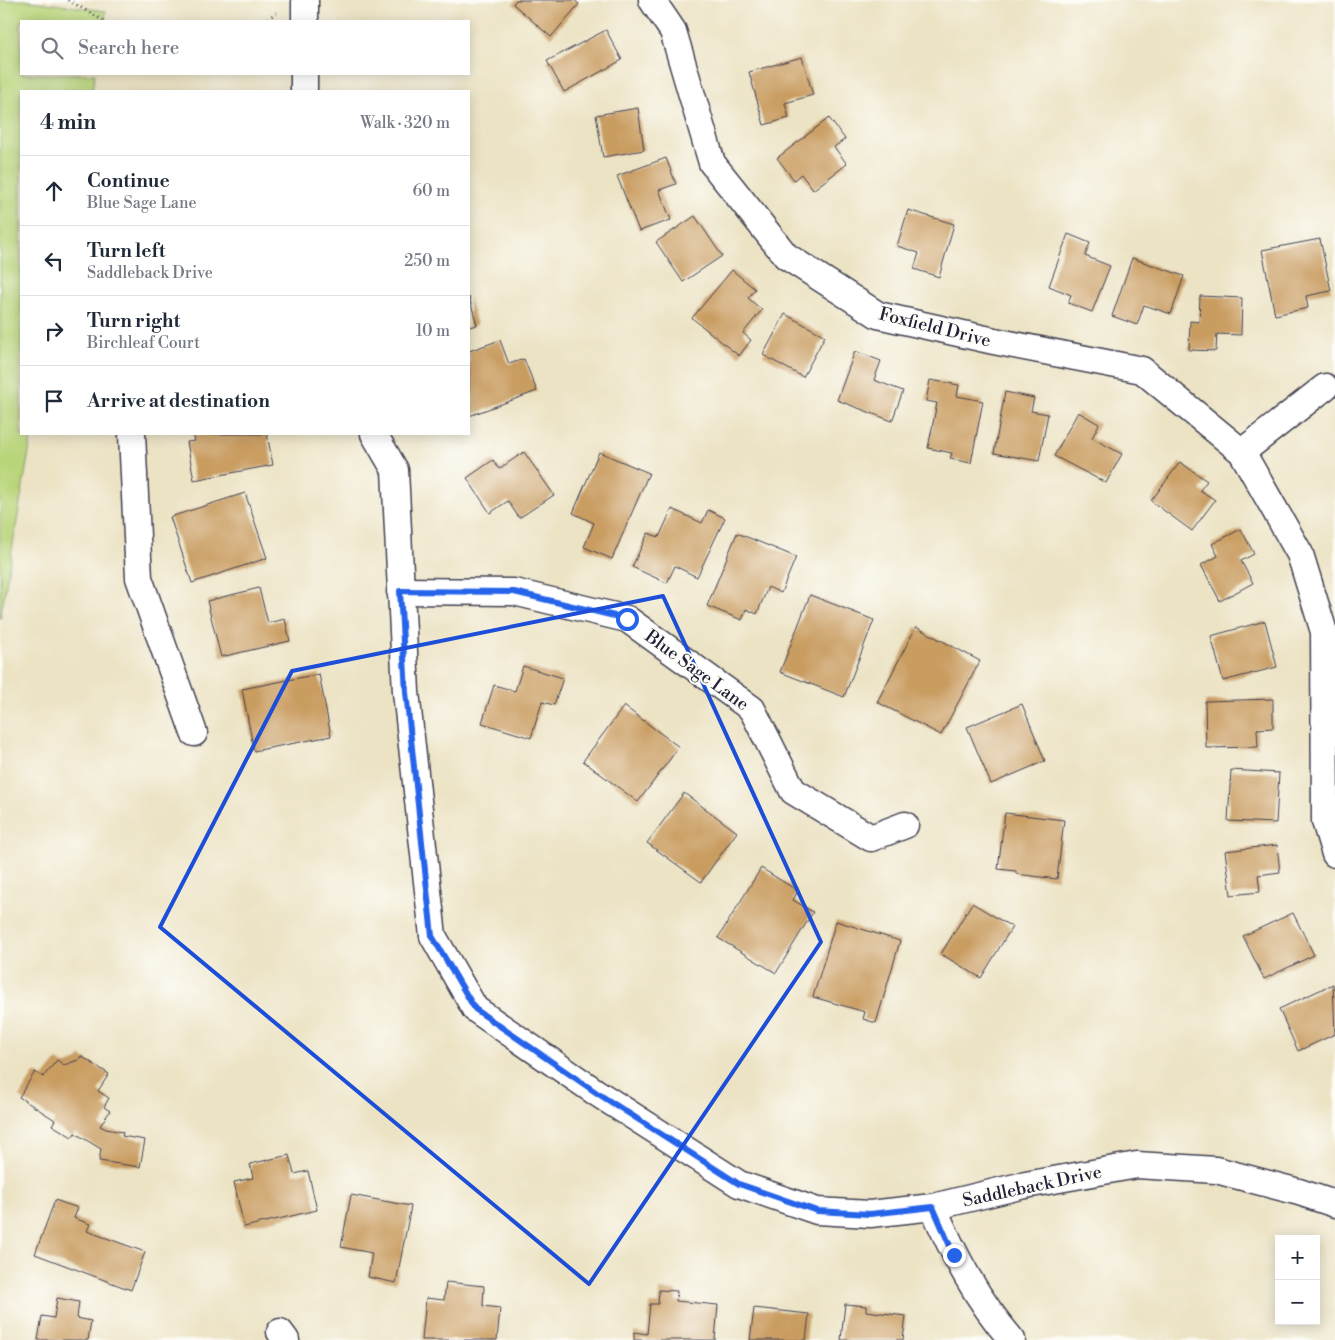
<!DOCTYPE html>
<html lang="en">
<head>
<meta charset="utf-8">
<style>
  :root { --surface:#fff; --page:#f2f2f3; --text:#1f2937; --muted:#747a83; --line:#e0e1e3 }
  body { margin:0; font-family:"Libre Bodoni",serif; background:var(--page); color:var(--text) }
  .controls { position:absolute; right:15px; bottom:15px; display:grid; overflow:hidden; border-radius:0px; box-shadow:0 2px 12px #0003 }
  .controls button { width:45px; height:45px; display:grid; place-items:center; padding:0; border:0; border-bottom:1px solid var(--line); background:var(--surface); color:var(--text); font:25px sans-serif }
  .stop { position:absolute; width:15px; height:15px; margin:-11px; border:4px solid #2563eb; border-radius:50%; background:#fff }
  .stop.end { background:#2563eb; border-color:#fff; box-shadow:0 1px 5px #0008 }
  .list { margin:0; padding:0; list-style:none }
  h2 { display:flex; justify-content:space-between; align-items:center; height:65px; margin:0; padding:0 20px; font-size:21px }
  h2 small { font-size:16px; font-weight:400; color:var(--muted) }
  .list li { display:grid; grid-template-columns:32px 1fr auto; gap:15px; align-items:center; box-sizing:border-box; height:70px; padding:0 20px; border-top:1px solid var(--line) }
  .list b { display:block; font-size:19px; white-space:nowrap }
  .list p { margin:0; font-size:16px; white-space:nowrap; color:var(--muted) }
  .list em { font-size:16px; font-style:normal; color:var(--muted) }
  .icon { flex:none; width:28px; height:28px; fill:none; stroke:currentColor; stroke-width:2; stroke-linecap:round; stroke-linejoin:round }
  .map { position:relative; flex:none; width:1335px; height:1340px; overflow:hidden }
  .search { position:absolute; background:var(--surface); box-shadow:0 2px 12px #0003; left:20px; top:20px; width:450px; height:55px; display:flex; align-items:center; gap:12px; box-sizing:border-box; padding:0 18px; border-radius:0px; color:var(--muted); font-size:19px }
  .panel { position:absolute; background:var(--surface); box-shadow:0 2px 12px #0003; left:20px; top:90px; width:450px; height:345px; border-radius:0px }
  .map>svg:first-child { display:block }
  .green { fill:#b9d57a; stroke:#6e7c5a }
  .building { fill:#c99c61 }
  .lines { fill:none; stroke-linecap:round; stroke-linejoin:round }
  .street-casing { stroke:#403f50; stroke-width:29 }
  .path { stroke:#403f50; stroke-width:3; stroke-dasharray:1 4; stroke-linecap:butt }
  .street { stroke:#fff; stroke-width:26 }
  .route { stroke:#2563eb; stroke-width:6 }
  .marked { fill:none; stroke:#1d4ed8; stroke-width:4; stroke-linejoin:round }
  .labels { text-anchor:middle; stroke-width:4; stroke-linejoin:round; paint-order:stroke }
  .street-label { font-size:18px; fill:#22223b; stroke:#fdfcf7 }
</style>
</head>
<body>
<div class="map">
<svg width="1335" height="1340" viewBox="0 0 1335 1340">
  <rect width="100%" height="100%" fill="#fdfcf7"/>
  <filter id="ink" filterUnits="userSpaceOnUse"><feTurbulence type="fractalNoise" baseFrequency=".02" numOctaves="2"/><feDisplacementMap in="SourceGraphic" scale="10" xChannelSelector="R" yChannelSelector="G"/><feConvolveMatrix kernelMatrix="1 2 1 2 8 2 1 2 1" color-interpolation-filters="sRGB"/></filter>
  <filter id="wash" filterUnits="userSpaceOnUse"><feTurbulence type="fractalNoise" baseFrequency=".0096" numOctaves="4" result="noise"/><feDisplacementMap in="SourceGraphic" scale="20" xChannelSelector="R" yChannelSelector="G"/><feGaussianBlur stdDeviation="1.12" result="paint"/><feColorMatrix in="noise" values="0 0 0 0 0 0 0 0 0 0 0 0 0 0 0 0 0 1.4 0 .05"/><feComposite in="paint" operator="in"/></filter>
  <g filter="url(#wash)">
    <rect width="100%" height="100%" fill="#ece3c4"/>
    <path class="green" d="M0 0H23L106 11 104 21H21V74H95L92 91H21V434H32L0 619Z"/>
    <g id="blocks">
      <g class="building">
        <path d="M516 0H574L579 4 551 37 513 4Z"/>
        <path d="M606 30 622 60 564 92 547 61Z"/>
        <path d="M802 57 813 95 785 103 789 118 764 125 749 72Z"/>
        <path d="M638 108 644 150 603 157 596 115Z"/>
        <path d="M829 118 845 139 834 147 847 164 813 190 801 174 794 180 777 158Z"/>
        <path d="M666 158 676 184 659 190 671 220 639 231 617 176Z"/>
        <path d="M908 210 954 224 939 277 914 269 919 253 897 246Z"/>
        <path d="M695 216 722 256 683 282 656 242Z"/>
        <path d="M1068 234 1090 243 1085 256 1110 266 1092 312 1068 303 1071 295 1049 286Z"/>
        <path d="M1320 239 1331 291 1306 296 1308 308 1275 315 1262 250Z"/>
        <path d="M1132 258 1184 276 1171 314 1144 305 1137 325 1112 316Z"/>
        <path d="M732 270 755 289 748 298 762 310 743 333 751 340 739 356 692 318Z"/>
        <path d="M1200 296 1242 298 1241 335 1217 334 1216 351 1189 350 1190 321 1199 322Z"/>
        <path d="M469 297 477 325 469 327Z"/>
        <path d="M785 314 825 336 803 377 763 355Z"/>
        <path d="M500 340 509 364 524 359 537 391 469 416V351Z"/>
        <path d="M855 351 881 361 874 380 903 391 892 421 837 400Z"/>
        <path d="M930 380 959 385 957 396 983 401 971 463 950 459 952 453 928 448 937 403 926 401Z"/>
        <path d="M1005 392 1034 398 1031 411 1048 414 1039 461 994 453Z"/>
        <path d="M1078 412 1099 424 1092 438 1122 454 1106 483 1054 456Z"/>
        <path d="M193 434H267L273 465 194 480 187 442 195 441Z"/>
        <path d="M524 452 554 495 519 518 508 501 490 513 467 478 493 460 499 469Z"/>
        <path d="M599 452 649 473 612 559 584 547 594 523 573 513Z"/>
        <path d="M1180 462 1207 481 1200 490 1215 500 1192 531 1151 501Z"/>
        <path d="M245 493 267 558 192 583 170 517Z"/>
        <path d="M672 509 702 523 708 510 725 518 697 577 675 566 667 583 632 567 648 533 659 537Z"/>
        <path d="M1241 529 1254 554 1241 561 1253 583 1220 601 1201 565 1218 556 1212 544Z"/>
        <path d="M737 533 796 557 781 593 768 587 757 614 746 609 742 620 707 606Z"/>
        <path d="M259 588 268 623 285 619 290 641 221 657 207 601Z"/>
        <path d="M810 595 874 620 844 697 780 672Z"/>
        <path d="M1265 621 1277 667 1223 681 1211 636Z"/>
        <path d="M916 627 980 661 941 735 877 702Z"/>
        <path d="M523 666 563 678 554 705 542 702 531 738 482 723 494 685 515 691Z"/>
        <path d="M319 674 331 736 254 751 242 689Z"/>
        <path d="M1273 699V728L1257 729 1258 747 1206 748 1205 701Z"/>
        <path d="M1022 704 1045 761 991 784 967 727Z"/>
        <path d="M624 706 679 747 638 802 583 761Z"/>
        <path d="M1231 770 1279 773 1276 823 1228 821Z"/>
        <path d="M684 793 737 832 701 882 647 843Z"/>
        <path d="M1005 813 1064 820 1057 879 1016 874V871L998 869Z"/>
        <path d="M1277 845 1280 872 1258 875 1260 892 1231 895 1225 851Z"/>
        <path d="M761 868 798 891 793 900 813 912 776 973 718 938Z"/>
        <path d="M972 903 1012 927 981 978 941 954Z"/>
        <path d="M1293 913 1314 955 1264 979 1243 936Z"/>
        <path d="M836 921 900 941 876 1023 863 1019 865 1012 813 997Z"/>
        <path d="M1333 984 1335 1034 1298 1051 1279 1009Z"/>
        <path d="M81 1056 109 1074 98 1091 109 1098 104 1107 110 1111 100 1126 106 1129 123 1132 122 1136 145 1140 140 1167 99 1161 101 1149 75 1133 72 1137 52 1125 55 1120 19 1097 35 1072 43 1077 57 1060 64 1065 78 1060Z"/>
        <path d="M289 1155 294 1174 308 1171 317 1210 244 1227 234 1182 253 1178 250 1164Z"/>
        <path d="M351 1195 411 1206 396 1283 368 1277 372 1253 341 1247Z"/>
        <path d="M55 1200 78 1208 74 1218 90 1224 87 1231 145 1252 131 1290 35 1254Z"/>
        <path d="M446 1282 484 1286 483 1306 500 1308 497 1340H422L426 1298 444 1300Z"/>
        <path d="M659 1290 677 1291 676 1301 718 1305 715 1340H634V1332L647 1334 650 1304H658Z"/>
        <path d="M57 1298 79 1302 77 1318 91 1321 88 1340H38L42 1316 54 1318Z"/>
        <path d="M845 1304 866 1306V1311L906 1316 903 1340H841Z"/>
        <path d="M754 1308 809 1314 806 1340H750Z"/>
      </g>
    </g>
  </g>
  <g filter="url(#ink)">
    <use href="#blocks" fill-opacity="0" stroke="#403f50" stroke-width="1"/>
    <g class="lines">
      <g class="street-casing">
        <g id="street">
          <path d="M652 0 673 31 712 163 786 256 878 315 994 341 1142 370 1242 452 1300 554 1324 632 1325 821 1335 854"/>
          <path d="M305 21V0"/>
          <path d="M304 91V74"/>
          <path d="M132 434 139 578 194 733"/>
          <path d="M374 434 395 470 406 692 433 936 475 1009 597 1093 739 1184 817 1211 870 1214 933 1207 1020 1186 1137 1165 1216 1170 1299 1192 1335 1204"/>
          <path d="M1242 452 1325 387"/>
          <path d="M400 591 514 592 627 619 752 709 793 791 871 838 905 825"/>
          <path d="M933 1207C954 1255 977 1300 1012 1340"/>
          <path d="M280 1332 286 1340"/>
        </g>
      </g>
      <g class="path">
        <path d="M68 0 104 21"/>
        <path d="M263 21 280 11"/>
      </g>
      <use href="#street" class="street"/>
    </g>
  </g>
  <g class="lines" filter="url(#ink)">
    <path class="route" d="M627 619 514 592 400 591 406 692 432 936 475 1009 597 1093 739 1184 817 1211 870 1214 933 1207 954 1255"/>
  </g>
  <path class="marked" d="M663 596 821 942 589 1284 160 927 292 671Z"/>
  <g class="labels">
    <g class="street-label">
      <text transform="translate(935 327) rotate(14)" y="6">Foxfield Drive</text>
      <text transform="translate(697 670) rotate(36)" y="6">Blue Sage Lane</text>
      <text transform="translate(1032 1186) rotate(-12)" y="6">Saddleback Drive</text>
    </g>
  </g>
</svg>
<div class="controls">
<button>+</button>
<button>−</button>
</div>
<div class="stop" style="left:627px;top:619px"></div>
<div class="stop end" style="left:954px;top:1255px"></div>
<div class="search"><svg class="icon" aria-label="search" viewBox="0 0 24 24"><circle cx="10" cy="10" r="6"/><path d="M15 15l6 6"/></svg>Search here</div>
<section class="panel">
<h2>4 min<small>Walk · 320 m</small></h2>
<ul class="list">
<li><svg class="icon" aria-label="ahead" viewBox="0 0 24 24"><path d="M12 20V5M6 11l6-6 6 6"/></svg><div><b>Continue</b><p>Blue Sage Lane</p></div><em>60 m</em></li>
<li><svg class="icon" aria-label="left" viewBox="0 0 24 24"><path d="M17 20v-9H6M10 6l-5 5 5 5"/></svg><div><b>Turn left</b><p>Saddleback Drive</p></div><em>250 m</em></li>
<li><svg class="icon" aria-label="right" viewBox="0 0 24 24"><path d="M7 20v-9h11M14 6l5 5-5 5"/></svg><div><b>Turn right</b><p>Birchleaf Court</p></div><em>10 m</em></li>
<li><svg class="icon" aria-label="arrive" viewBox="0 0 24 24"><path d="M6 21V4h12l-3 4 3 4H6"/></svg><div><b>Arrive at destination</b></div></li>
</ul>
</section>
</div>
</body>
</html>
